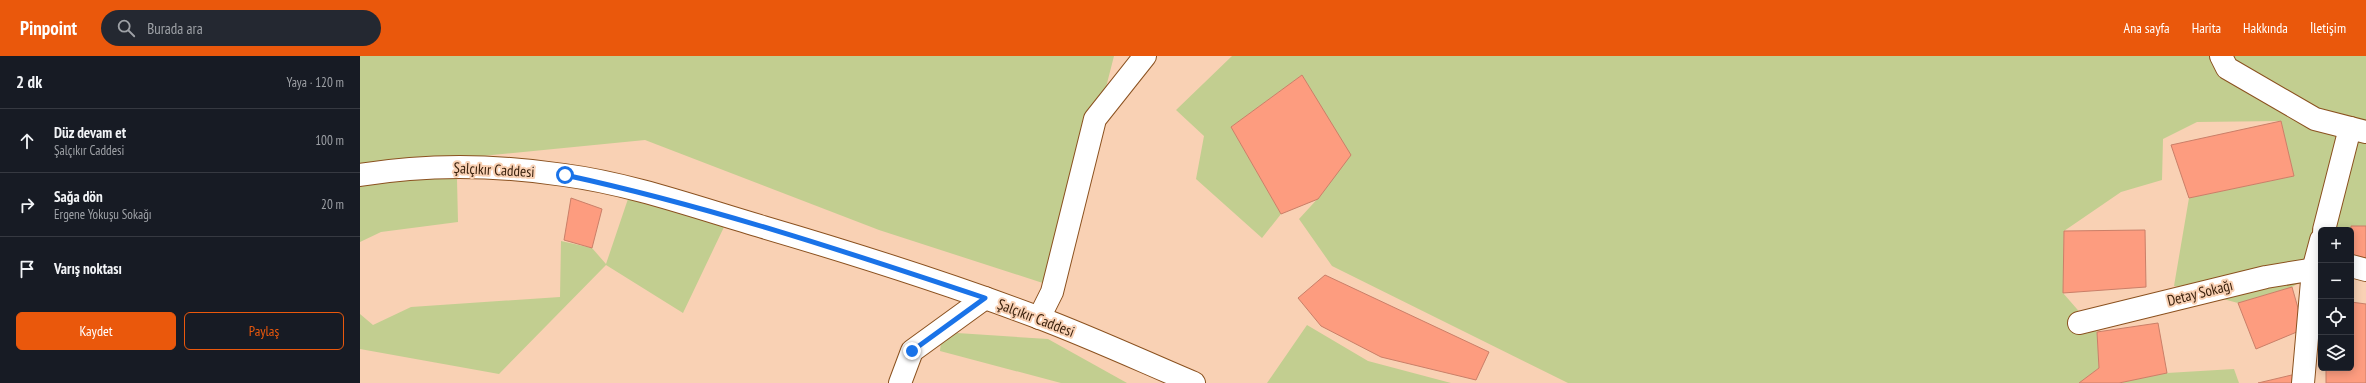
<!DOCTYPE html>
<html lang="tr">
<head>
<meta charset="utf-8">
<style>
  :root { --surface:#171b24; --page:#242831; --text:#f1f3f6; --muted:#9ea1a6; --line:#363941; --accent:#ea580c }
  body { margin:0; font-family:"PT Sans Narrow",sans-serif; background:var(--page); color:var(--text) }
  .controls { position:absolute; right:12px; bottom:12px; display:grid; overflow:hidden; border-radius:6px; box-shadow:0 2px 10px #0003 }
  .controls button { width:36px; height:36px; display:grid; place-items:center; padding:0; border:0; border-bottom:1px solid var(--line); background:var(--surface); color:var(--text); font:20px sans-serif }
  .stop { position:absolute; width:12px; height:12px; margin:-9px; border:3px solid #1a73e8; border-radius:50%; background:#fff }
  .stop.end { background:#1a73e8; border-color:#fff; box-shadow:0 1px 4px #0008 }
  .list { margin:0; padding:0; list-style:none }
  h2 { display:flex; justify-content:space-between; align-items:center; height:52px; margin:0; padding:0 16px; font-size:17px }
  h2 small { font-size:13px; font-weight:400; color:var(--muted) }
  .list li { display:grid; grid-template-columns:26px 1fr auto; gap:12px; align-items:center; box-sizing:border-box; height:64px; padding:0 16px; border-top:1px solid var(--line) }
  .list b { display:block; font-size:15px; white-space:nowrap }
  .list p { margin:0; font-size:13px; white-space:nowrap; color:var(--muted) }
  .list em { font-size:13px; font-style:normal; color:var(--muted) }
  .actions { display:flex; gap:8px; padding:12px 16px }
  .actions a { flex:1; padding:9px 0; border:1px solid var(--accent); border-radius:6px; text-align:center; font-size:14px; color:var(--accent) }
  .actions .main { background:var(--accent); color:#fff }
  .icon { flex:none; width:22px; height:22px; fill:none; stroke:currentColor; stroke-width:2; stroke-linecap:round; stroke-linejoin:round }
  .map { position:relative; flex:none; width:2006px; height:327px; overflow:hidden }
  header { display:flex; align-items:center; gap:24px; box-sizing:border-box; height:56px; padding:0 20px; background:var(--accent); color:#fff }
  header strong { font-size:19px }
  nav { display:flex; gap:22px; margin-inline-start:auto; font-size:14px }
  .search { width:280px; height:36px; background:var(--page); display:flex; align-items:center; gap:10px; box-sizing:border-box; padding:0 14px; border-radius:22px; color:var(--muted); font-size:15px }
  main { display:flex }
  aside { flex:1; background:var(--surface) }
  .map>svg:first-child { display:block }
  .green { fill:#c2ce90 }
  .building { fill:#fd9c7f; stroke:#ca7f68 }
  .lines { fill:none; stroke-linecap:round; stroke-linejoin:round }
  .minor-casing { stroke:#8b511f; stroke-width:24 }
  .major-casing { stroke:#8b511f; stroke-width:24 }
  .minor { stroke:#fff; stroke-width:22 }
  .major { stroke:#fff; stroke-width:22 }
  .route { stroke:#1a73e8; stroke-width:5 }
  .labels { text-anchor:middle; stroke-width:4; stroke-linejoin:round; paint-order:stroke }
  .street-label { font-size:15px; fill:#3a210d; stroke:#f9d1b4 }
</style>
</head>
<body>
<header>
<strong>Pinpoint</strong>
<div class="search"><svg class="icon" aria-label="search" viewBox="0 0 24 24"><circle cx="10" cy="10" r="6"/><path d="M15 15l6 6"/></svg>Burada ara</div>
<nav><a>Ana sayfa</a><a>Harita</a><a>Hakkında</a><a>İletişim</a></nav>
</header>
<main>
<aside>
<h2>2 dk<small>Yaya · 120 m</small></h2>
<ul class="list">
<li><svg class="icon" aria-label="ahead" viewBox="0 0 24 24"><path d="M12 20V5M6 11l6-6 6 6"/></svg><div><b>Düz devam et</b><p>Şalçıkır Caddesi</p></div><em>100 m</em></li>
<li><svg class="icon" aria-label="right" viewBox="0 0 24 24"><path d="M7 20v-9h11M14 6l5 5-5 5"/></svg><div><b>Sağa dön</b><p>Ergene Yokuşu Sokağı</p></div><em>20 m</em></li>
<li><svg class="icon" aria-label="arrive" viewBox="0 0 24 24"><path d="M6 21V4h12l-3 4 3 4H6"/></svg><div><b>Varış noktası</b></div></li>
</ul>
<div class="actions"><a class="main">Kaydet</a><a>Paylaş</a></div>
</aside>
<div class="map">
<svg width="2006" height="327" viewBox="0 0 2006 327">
  <rect width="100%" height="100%" fill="#f9d1b4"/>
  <g class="green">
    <path d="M0 0H754L695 231 519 174 285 84 0 112Z"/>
    <path d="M872 0H2006V170H1991L1990 174H1961V213L1932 231 1878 247 1814 230 1829 142 1934 120 1921 65 1837 66 1803 83 1802 124 1761 136 1704 175 1703 237 1737 276 1739 312 1719 327H1208L972 210 939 163 961 139 990 99 942 19 871 71 921 158 902 182 836 123 844 80 816 54Z"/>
    <path d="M23 121 97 123 98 166 21 176 0 186V128Z"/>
    <path d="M270 137 364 171 323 257 246 209 139 318 0 293V258L13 269 51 251 200 241 201 185 232 192 246 208Z"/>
    <path d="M947 269 1008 305 1091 327H907Z"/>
    <path d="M582 276 688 283 767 327H701L580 295Z"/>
    <path d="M1874 313 1879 327H1759L1807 317Z"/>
  </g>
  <g class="building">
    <path d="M942 19 991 99 958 143 921 158 871 71Z"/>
    <path d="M1921 65 1934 120 1829 142 1811 89Z"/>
    <path d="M211 142 242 153 232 192 204 184Z"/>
    <path d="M1991 170H2006V202L1991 198Z"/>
    <path d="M1785 174 1786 231 1703 237 1704 175Z"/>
    <path d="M965 219 1129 296 1116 324 1021 301 961 270 938 242Z"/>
    <path d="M1932 231 1944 273 1896 293 1878 247Z"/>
    <path d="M1991 246 2006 248V327H1966V312H1991Z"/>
    <path d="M1798 267 1807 317 1759 327H1719L1739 312 1737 276Z"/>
    <path d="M1936 318 1937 327H1898Z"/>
  </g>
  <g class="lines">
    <g class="minor-casing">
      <g id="minor">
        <path d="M1861 0 1867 12 1955 63 2006 76"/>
        <path d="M1964 174 1990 72"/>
        <path d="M1991 210 2006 214"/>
        <path d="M679 262 692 236 735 63 785 0"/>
        <path d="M1719 267 1906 221 1961 212"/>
        <path d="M540 327 552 295 625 242"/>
        <path d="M1943 327 1953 214 1961 184"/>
      </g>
    </g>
    <g class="major-casing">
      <path id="major" d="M0 119C67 108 137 109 204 119 272 128 338 152 403 171 495 198 587 227 677 261 730 281 782 305 834 327"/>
    </g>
    <use href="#minor" class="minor"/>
    <use href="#major" class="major"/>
  </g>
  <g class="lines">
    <path class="route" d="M205 119C348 150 487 196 625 242L552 295"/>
  </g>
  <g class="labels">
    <g class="street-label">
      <text transform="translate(134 114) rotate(3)" y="5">Şalçıkır Caddesi</text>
      <text transform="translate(1840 237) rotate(-14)" y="5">Detay Sokağı</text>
      <text transform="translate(676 262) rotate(21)" y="5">Şalçıkır Caddesi</text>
    </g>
  </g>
</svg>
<div class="controls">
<button>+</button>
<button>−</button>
<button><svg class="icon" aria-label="locate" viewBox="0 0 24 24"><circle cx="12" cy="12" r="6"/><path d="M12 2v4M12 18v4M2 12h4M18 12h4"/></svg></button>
<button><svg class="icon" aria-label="layers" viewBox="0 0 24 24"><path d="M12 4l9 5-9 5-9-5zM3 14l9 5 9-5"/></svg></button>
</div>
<div class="stop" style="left:205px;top:119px"></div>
<div class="stop end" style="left:552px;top:295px"></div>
</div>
</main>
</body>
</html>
